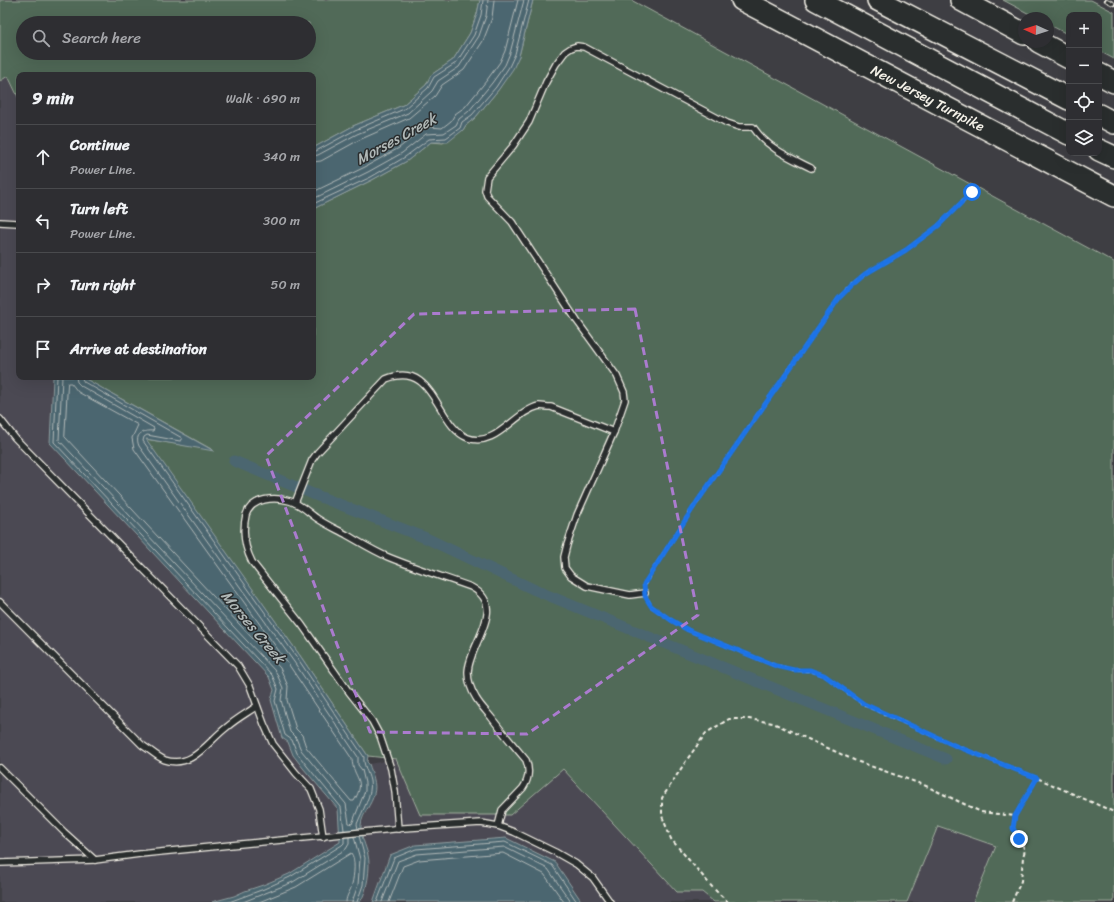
<!DOCTYPE html>
<html lang="en">
<head>
<meta charset="utf-8">
<style>
  :root { --surface:#2e2e32; --page:#36363a; --text:#f1f3f6; --muted:#a7a8ac; --line:#494a4d }
  body { margin:0; font-family:Sriracha,sans-serif; background:var(--page); color:var(--text) }
  .controls { position:absolute; right:12px; top:12px; display:grid; overflow:hidden; border-radius:8px; box-shadow:0 4px 16px #0002 }
  .controls button { width:36px; height:36px; display:grid; place-items:center; padding:0; border:0; border-bottom:1px solid var(--line); background:var(--surface); color:var(--text); font:20px sans-serif }
  .compass { position:absolute; left:1018px; top:12px; width:36px; height:36px; border-radius:50%; background:var(--surface); box-shadow:0 4px 16px #0002; rotate:273deg }
  .stop { position:absolute; width:12px; height:12px; margin:-9px; border:3px solid #1a73e8; border-radius:50%; background:#fff }
  .stop.end { background:#1a73e8; border-color:#fff; box-shadow:0 1px 4px #0008 }
  .list { margin:0; padding:0; list-style:none }
  h2 { display:flex; justify-content:space-between; align-items:center; height:52px; margin:0; padding:0 16px; font-size:17px }
  h2 small { font-size:13px; font-weight:400; color:var(--muted) }
  .list li { display:grid; grid-template-columns:26px 1fr auto; gap:12px; align-items:center; box-sizing:border-box; height:64px; padding:0 16px; border-top:1px solid var(--line) }
  .list b { display:block; font-size:15px; white-space:nowrap }
  .list p { margin:0; font-size:13px; white-space:nowrap; color:var(--muted) }
  .list em { font-size:13px; font-style:normal; color:var(--muted) }
  .icon { flex:none; width:22px; height:22px; fill:none; stroke:currentColor; stroke-width:2; stroke-linecap:round; stroke-linejoin:round }
  .map { position:relative; flex:none; width:1114px; height:902px; overflow:hidden }
  .search { position:absolute; background:var(--surface); box-shadow:0 4px 16px #0002; left:16px; top:16px; width:300px; height:44px; display:flex; align-items:center; gap:10px; box-sizing:border-box; padding:0 14px; border-radius:22px; color:var(--muted); font-size:15px }
  .panel { position:absolute; background:var(--surface); box-shadow:0 4px 16px #0002; left:16px; top:72px; width:300px; height:308px; border-radius:8px }
  .map>svg:first-child { display:block }
  .built { fill:#4c4952 }
  .green { fill:#516a58; stroke:#a2aea0; fill-rule:evenodd }
  .water { fill:#4c6670; stroke:#8f9ea0 }
  .lines { fill:none; stroke-linecap:round; stroke-linejoin:round }
  .shore { stroke:#b1b9b8; stroke-width:1 }
  .canal { stroke:#4c6670; stroke-width:11 }
  .service-casing { stroke:#f4f1e8; stroke-width:8 }
  .motorway-casing { stroke:#f4f1e8; stroke-width:24 }
  .path { stroke:#f4f1e8; stroke-width:2; stroke-dasharray:4 3; stroke-linecap:butt }
  .service { stroke:#2a2d2e; stroke-width:5.5 }
  .motorway { stroke:#2a2d2e; stroke-width:21 }
  .rail-casing { stroke:#f4f1e8; stroke-width:4.5 }
  .rail { stroke:#2a2d2e; stroke-width:3; stroke-dasharray:9; stroke-linecap:butt }
  .route { stroke:#1a73e8; stroke-width:5 }
  .marked { fill:none; stroke:#ab7bcf; stroke-width:3; stroke-dasharray:8 5; stroke-linejoin:round }
  .labels { text-anchor:middle; stroke-width:3; stroke-linejoin:round; paint-order:stroke }
  .street-label { font-size:14px; fill:#f4f1e8; stroke:#2a2d2e }
  .water-label { font-size:15px; font-style:italic; fill:#b1b9b8; stroke:#2a2d2e }
</style>
</head>
<body>
<div class="map">
<svg width="1114" height="902" viewBox="0 0 1114 902">
  <rect width="100%" height="100%" fill="#3e3e43"/>
  <filter id="ink" filterUnits="userSpaceOnUse"><feTurbulence type="fractalNoise" baseFrequency=".025" numOctaves="2"/><feDisplacementMap in="SourceGraphic" scale="8" xChannelSelector="R" yChannelSelector="G"/><feConvolveMatrix kernelMatrix="1 2 1 2 8 2 1 2 1" color-interpolation-filters="sRGB"/></filter>
  <g filter="url(#ink)">
    <g class="built">
      <path d="M7 76 19 99V377H53L50 443 269 677 274 690 271 700 273 706 281 732 288 742 293 755 338 809 340 842 289 874 263 885 245 891 234 896 222 900 212 902H0V82Z"/>
      <path d="M396 759 510 815 563 769 677 892H702L714 902H582L555 862 391 855 373 902H360L364 897V841L361 825 368 807 375 794 374 782 369 764Z"/>
      <path d="M937 826 996 846 973 902H907Z"/>
    </g>
    <g class="green">
      <path d="M0 0H480L477 14 470 33 453 60 431 75 426 85 403 105 353 126 313 148V75H19V99L8 76 0 81ZM23 23H309V53H23Z"/>
      <path d="M533 0H631L1114 262V902H973L996 846 938 826 907 902H714L702 892H677L563 769 510 815H420L396 759 368 756 301 657 145 439 213 450 82 377H313V209L372 180 407 161 431 142 443 143 463 130 466 125 475 118 499 89 519 56Z"/>
      <path d="M1003 0H1091L1114 12V59L1099 51V15H1069V35L1048 24V18H1037Z"/>
    </g>
    <g class="water">
      <path d="M480 0H533L519 56 513 69 499 89 475 118 466 125 463 130 448 142H431L407 161 372 180 313 209V148L353 126 403 105 426 85 431 75 453 60 470 33 477 14Z"/>
      <path d="M53 377H82L214 451 146 439 301 657 368 756 367 762 369 764C372 773 377 784 374 794 372 804 362 814 361 825 360 835 366 846 368 855 371 866 367 893 360 902H212L234 896 245 891 263 885 289 874 340 842 338 809 303 768 293 755 288 742 282 738 271 700 274 690 269 677 50 443Z"/>
      <path d="M506 838 555 862 582 902H373L390 855 415 845Z"/>
    </g>
    <g class="lines">
      <g class="shore">
        <path d="M313 151H316L355 130 404 109 428 88 434 77 456 63 474 35 481 15 483 0"/>
        <path d="M313 156 318 155 357 134 408 113 432 91 438 81 459 67 479 36 486 16 488 0"/>
        <path d="M313 162 321 161 359 140 409 118 435 96 442 85 464 70 483 41 492 18 494 0"/>
        <path d="M313 192 365 167 399 148 423 129 430 127 442 128 451 121 455 114 465 107 487 80 500 62 505 51 518 0"/>
        <path d="M313 199 368 172 402 153 426 134 444 133 456 125 459 119 469 111 492 83 505 65 510 53 524 0"/>
        <path d="M313 204 371 177 405 157 429 139 446 138 460 128 462 122 472 115 496 87 509 67 515 54 529 0"/>
        <path d="M57 377 54 442 272 675 278 689 275 701 285 735 292 740 297 753 307 766 341 807 344 830"/>
        <path d="M62 377 59 440 276 672 283 688 281 700 290 732 296 738 301 750 346 804 349 823 352 824 365 791V783L362 770 358 765V757L294 662 139 446C134 434 143 430 153 431L154 428 81 386 77 382 76 377"/>
        <path d="M81 377 84 382 182 438V440L180 441 147 435 144 437 143 441 298 659 364 757C363 765 368 772 370 781 373 794 362 811 357 824L358 829"/>
        <path d="M68 383H71L78 392 138 425 132 438 134 449 289 665 352 759C353 779 367 779 354 801H351L306 747 302 735 296 729 287 700 288 686 280 668 65 437Z"/>
        <path d="M229 902 264 889 290 877 342 845 344 843V838"/>
        <path d="M243 902 293 882 346 849 349 844V837"/>
        <path d="M259 902 296 887 351 853C356 859 354 876 352 884 351 891 346 895 346 902"/>
        <path d="M352 902 358 885 360 859 354 837"/>
        <path d="M357 902 363 885 365 858 359 836"/>
        <path d="M377 902 394 858 416 849 505 842 552 865 577 902"/>
        <path d="M382 902 398 861 417 854 504 847 548 869 571 902"/>
        <path d="M389 902 403 866 419 860 503 853 544 874 564 902"/>
      </g>
      <path class="canal" d="M234 461 313 494 426 538 535 590 946 759"/>
      <g class="service-casing">
        <g id="service">
          <path d="M0 222 17 223"/>
          <path d="M0 419 15 438 238 666 250 686 264 724 273 744 296 773 311 789 319 809 323 837"/>
          <path d="M295 503 312 460 317 453 386 379C435 359 436 426 468 438 496 448 514 412 539 406 542 406 547 407 551 407L614 432"/>
          <path d="M645 593 630 595 587 586 571 576 565 568 564 557 567 545 577 515 614 432 625 400 624 392 617 376 577 321 512 222 487 196 485 190 487 177 513 146 529 122 546 82 556 64 565 52 571 48 577 46 584 47 727 123 739 127H753C767 148 789 157 811 168"/>
          <path d="M0 602 142 745C149 749 157 757 165 760 193 769 208 741 227 727 236 719 247 713 257 706"/>
          <path d="M0 768 64 832 95 860"/>
          <path d="M398 829 395 791 391 769 380 736 372 721 349 692 302 625 252 562C244 546 242 532 246 515 252 497 275 497 290 501 301 504 309 513 318 519 327 525 338 530 347 535 361 543 374 551 388 557 415 568 443 577 471 587 509 607 469 643 468 672 468 681 471 690 476 698 480 705 486 711 491 717 502 732 514 746 526 760 530 770 529 779 523 788L502 810 498 826"/>
          <path d="M0 863 95 860 140 854 404 828 481 823 498 826 514 832 555 852 576 864 593 878 610 902"/>
        </g>
      </g>
      <g class="motorway-casing">
        <g id="motorway">
          <path id="s1" d="M742 0 1114 196"/>
          <path d="M816 0 1069 134"/>
          <path d="M878 0 1069 99"/>
          <path d="M961 0 1024 34"/>
          <path d="M1039 42 1069 58"/>
          <path d="M1099 74 1114 82"/>
          <path d="M1099 115 1114 123"/>
          <path d="M1099 150 1114 157"/>
        </g>
      </g>
      <g class="path">
        <path d="M644 586 651 573 697 502 839 298 851 285 865 274 906 250 938 226 972 192"/>
        <path d="M648 600 651 606 671 620 688 630 776 666 794 670 810 671 824 675 864 705 956 746 1037 778 1114 812"/>
        <path d="M728 902 713 888 671 839 662 816V798L686 761 706 733 729 719H749L773 723 856 761 924 785 981 812 1015 816"/>
        <path d="M1012 902 1021 881 1023 857 1025 850 1013 828 1015 816 1037 778"/>
      </g>
      <use href="#service" class="service"/>
      <use href="#motorway" class="motorway"/>
      <g class="rail-casing">
        <path id="rail" d="M1106 0 1114 4"/>
      </g>
      <use href="#rail" class="rail"/>
    </g>
  </g>
  <g class="lines" filter="url(#ink)">
    <path class="route" d="M972 192 938 226 906 250 865 274 852 285 839 298 697 502 644 584 645 596 651 606 671 620 688 630 776 666 794 670H810L824 675 864 704 956 746 1037 778 1015 816 1013 828 1019 839"/>
  </g>
  <path class="marked" d="M635 309 698 615 527 734 370 732 266 456 414 314Z"/>
  <g class="labels">
    <g class="street-label">
      <text dy="5" stroke="none"><textPath href="#s1" startOffset="210">New Jersey Turnpike</textPath></text>
    </g>
    <g class="water-label">
      <text transform="translate(396 139) rotate(-29)" y="5">Morses Creek</text>
      <text transform="translate(253 627) rotate(50)" y="5">Morses Creek</text>
    </g>
  </g>
</svg>
<div class="controls">
<button>+</button>
<button>−</button>
<button><svg class="icon" aria-label="locate" viewBox="0 0 24 24"><circle cx="12" cy="12" r="6"/><path d="M12 2v4M12 18v4M2 12h4M18 12h4"/></svg></button>
<button><svg class="icon" aria-label="layers" viewBox="0 0 24 24"><path d="M12 4l9 5-9 5-9-5zM3 14l9 5 9-5"/></svg></button>
</div>
<svg class="compass" viewBox="-18 -18 36 36"><path d="M0-13l5 13h-10z" fill="#e53935"/><path d="M0 13l5-13h-10z" fill="#a7a8ac"/></svg>
<div class="stop" style="left:972px;top:192px"></div>
<div class="stop end" style="left:1019px;top:839px"></div>
<div class="search"><svg class="icon" aria-label="search" viewBox="0 0 24 24"><circle cx="10" cy="10" r="6"/><path d="M15 15l6 6"/></svg>Search here</div>
<section class="panel">
<h2>9 min<small>Walk · 690 m</small></h2>
<ul class="list">
<li><svg class="icon" aria-label="ahead" viewBox="0 0 24 24"><path d="M12 20V5M6 11l6-6 6 6"/></svg><div><b>Continue</b><p>Power Line.</p></div><em>340 m</em></li>
<li><svg class="icon" aria-label="left" viewBox="0 0 24 24"><path d="M17 20v-9H6M10 6l-5 5 5 5"/></svg><div><b>Turn left</b><p>Power Line.</p></div><em>300 m</em></li>
<li><svg class="icon" aria-label="right" viewBox="0 0 24 24"><path d="M7 20v-9h11M14 6l5 5-5 5"/></svg><div><b>Turn right</b></div><em>50 m</em></li>
<li><svg class="icon" aria-label="arrive" viewBox="0 0 24 24"><path d="M6 21V4h12l-3 4 3 4H6"/></svg><div><b>Arrive at destination</b></div></li>
</ul>
</section>
</div>
</body>
</html>
